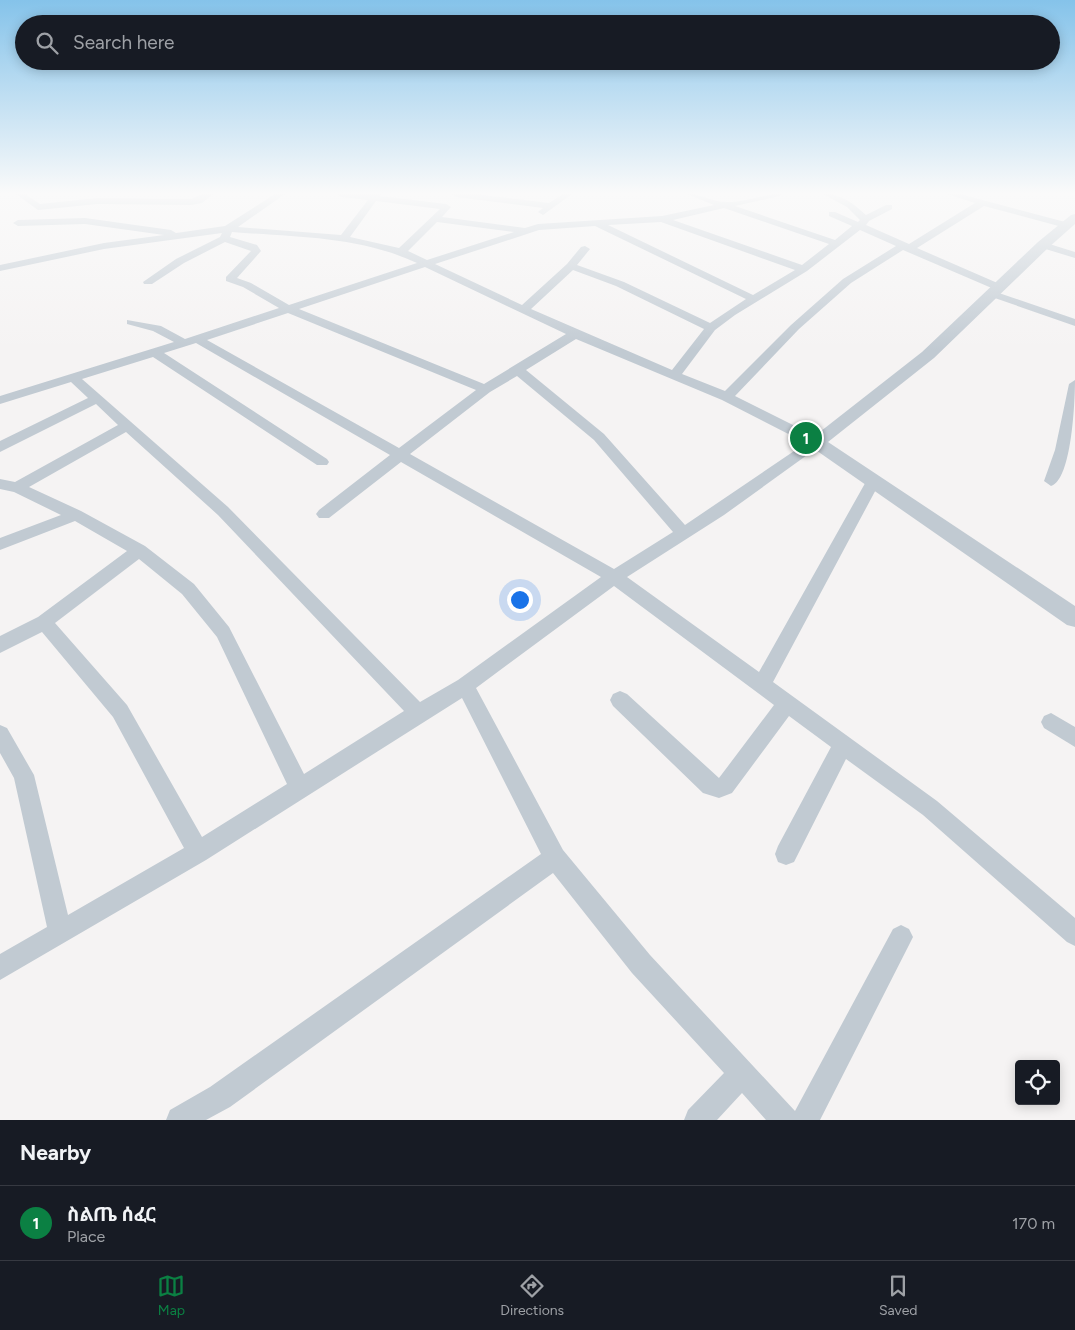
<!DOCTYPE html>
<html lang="en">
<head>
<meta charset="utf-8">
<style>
  :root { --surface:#171b24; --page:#20242c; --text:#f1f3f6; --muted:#9ea1a6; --line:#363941; --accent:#0b8043 }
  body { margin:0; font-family:Figtree,"Noto Sans Ethiopic",sans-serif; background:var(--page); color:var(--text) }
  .controls { position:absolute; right:15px; bottom:15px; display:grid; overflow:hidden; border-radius:5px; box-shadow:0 2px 12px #0003 }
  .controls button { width:45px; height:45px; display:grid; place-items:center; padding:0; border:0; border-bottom:1px solid var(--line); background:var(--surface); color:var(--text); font:25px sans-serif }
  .you { position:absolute; left:519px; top:599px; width:18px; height:18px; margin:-12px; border:4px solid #fff; border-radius:50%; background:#1a73e8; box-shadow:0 0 0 8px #1a73e833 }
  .badge { display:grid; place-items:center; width:32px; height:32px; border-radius:50%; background:var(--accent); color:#fff; font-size:16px; font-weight:700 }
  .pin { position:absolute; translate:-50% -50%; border:2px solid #fff; box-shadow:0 1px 5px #0006 }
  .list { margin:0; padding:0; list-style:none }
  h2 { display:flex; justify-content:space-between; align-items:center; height:65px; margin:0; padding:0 20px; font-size:21px }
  h2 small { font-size:16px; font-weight:400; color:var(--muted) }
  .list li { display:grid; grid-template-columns:32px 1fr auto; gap:15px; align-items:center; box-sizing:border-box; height:75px; padding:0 20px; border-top:1px solid var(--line) }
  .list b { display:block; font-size:19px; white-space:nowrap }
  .list p { margin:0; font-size:16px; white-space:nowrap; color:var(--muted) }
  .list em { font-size:16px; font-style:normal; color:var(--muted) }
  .icon { flex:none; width:28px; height:28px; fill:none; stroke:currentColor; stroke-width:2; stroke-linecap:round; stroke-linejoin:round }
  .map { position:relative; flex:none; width:1075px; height:1120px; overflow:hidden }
  .search { position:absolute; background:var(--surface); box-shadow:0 2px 12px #0003; left:15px; right:15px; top:15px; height:55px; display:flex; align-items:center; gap:12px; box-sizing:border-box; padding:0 18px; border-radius:28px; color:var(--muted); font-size:19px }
  .sheet { height:140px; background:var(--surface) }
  nav { display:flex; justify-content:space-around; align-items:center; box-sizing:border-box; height:70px; border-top:1px solid var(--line); background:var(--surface); font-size:14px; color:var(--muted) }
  nav a { display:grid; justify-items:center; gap:2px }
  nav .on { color:var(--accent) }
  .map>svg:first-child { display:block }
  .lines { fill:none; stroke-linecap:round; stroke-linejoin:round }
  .minor { fill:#c1cad2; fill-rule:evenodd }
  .tertiary { fill:#c1cad2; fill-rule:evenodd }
</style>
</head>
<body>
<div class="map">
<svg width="1075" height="1120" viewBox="0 0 1075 1120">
  <rect width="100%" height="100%" fill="#f5f3f3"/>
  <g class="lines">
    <g class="minor">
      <path d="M16 194H25L40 204 97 198 191 199 203 194H213L202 203 191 205 97 204 38 210Z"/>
      <path d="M275 194H285L238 227 341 235 368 200 341 197 337 194H381L380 196 446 204 451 207 442 217 525 228 538 224 662 216 714 205 687 194C701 194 713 202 726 202 743 203 762 194 781 194L780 196 735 206 835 240 852 226 829 216V212H835L858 222 860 220 847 207 823 194C840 193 853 203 866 215L886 205H892V209L869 221 866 225 909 244 975 203 947 194H960L1069 223 1071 225 1066 228 984 206 917 248 1002 285V289H994L903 250 851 283 799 329 735 396 821 439 823 442 821 445 724 515 627 577 759 672 868 478H878L880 482 773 682 937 801 1075 918V946L1067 942 923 815 846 759 794 862 786 865 778 862 775 854 778 846 831 747 789 716 732 793 719 798 703 793 613 706 610 700 613 694 620 691 627 694 719 778 774 705 614 586 476 688 563 850 650 955 795 1111 893 929 901 925 909 929 913 937 909 945 820 1120H766L742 1093 717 1120H684L688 1110 724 1073 632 973 553 873 230 1107 206 1120H166L170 1110 210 1087 541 854 462 698 206 860 0 980V954L47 927 14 778 0 753V725L7 728 34 775 68 915 184 848 113 717 42 632 0 653V636L38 617 127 551 75 521 0 550V538L61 515 14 492 0 489V479L15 482 118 425 96 404 0 452V441L88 398 71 382 0 404V396L174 342 153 331 127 324V320L161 326 185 339 279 308 243 287 226 281V277L251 251 225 242 184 263 152 284H144L143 282 176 259 220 237 222 233 104 249 0 271V265L104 243 164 235 85 224 18 226 13 223 18 220 85 218 171 230 176 233 225 226ZM376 201 440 209 399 248 350 237ZM724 208 829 244 802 265 673 220ZM437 222 514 232 427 260 408 251ZM661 222 795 270 753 295 608 225ZM595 226 746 299 710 323 624 282 577 265 590 249 585 246 581 247 567 264 522 305 435 264 539 230ZM860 230 896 246 843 279 791 325 725 391 682 374 715 330 735 315 807 271ZM232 232C294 237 359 236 417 263L289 305 251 283 237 278 261 251 257 245 230 237ZM425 267 566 334 484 384 299 309ZM573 270 616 286 704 329 672 370 531 309ZM288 313 476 390 399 448 207 340ZM576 339 722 400 806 443 685 525 604 434 526 370ZM196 343 390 455 319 510 316 514 319 518H329L401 462 601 577 458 680 420 702 228 507 82 379 153 357 317 465H327L329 462 327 459 164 353ZM517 376 594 440 673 532 614 569 410 454 490 392ZM126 432 218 515 404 711 304 774 229 627 194 584 145 546 81 511 29 487ZM139 559 182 594 217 637 287 784 202 837 127 705 55 623Z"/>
      <path d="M452 194H475L549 203 563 194H572L543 215 538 212 543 208 456 197Z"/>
      <path d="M1043 242 1075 252V258L1039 247 1038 245Z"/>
      <path d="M993 291 1075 319V326L989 296 988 294Z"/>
      <path d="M1075 380C1075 400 1072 480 1051 486L1044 481 1055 450 1069 384Z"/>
      <path d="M1051 713 1075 727V747L1044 728 1041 722 1044 716Z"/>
    </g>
    <path class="tertiary" d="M1075 214V224L1048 248 934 358 828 442 1075 606V627L1067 625 810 446 807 442 922 352 1038 242 1071 215Z"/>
  </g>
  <linearGradient id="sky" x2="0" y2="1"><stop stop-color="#85c3ea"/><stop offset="0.55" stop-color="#fafafa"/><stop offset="1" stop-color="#fafafa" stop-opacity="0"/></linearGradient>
  <rect width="1075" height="351" fill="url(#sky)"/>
</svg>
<div class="controls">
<button><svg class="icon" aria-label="locate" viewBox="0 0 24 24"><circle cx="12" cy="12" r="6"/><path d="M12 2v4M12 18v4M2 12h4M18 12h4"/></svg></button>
</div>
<div class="you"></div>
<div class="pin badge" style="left:806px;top:438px">1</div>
<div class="search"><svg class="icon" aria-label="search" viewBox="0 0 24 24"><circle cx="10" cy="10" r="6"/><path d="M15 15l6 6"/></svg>Search here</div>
</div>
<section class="sheet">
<h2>Nearby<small></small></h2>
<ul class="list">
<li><span class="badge">1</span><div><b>ስልጤ ሰፈር</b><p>Place</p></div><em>170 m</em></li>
</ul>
</section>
<nav>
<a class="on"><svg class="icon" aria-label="map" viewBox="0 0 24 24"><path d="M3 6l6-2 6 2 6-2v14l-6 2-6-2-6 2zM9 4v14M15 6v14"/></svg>Map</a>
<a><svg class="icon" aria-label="directions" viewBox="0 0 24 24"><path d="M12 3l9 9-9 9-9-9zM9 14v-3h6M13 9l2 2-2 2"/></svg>Directions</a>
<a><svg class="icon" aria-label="saved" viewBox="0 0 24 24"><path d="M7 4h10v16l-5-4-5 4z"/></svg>Saved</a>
</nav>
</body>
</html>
